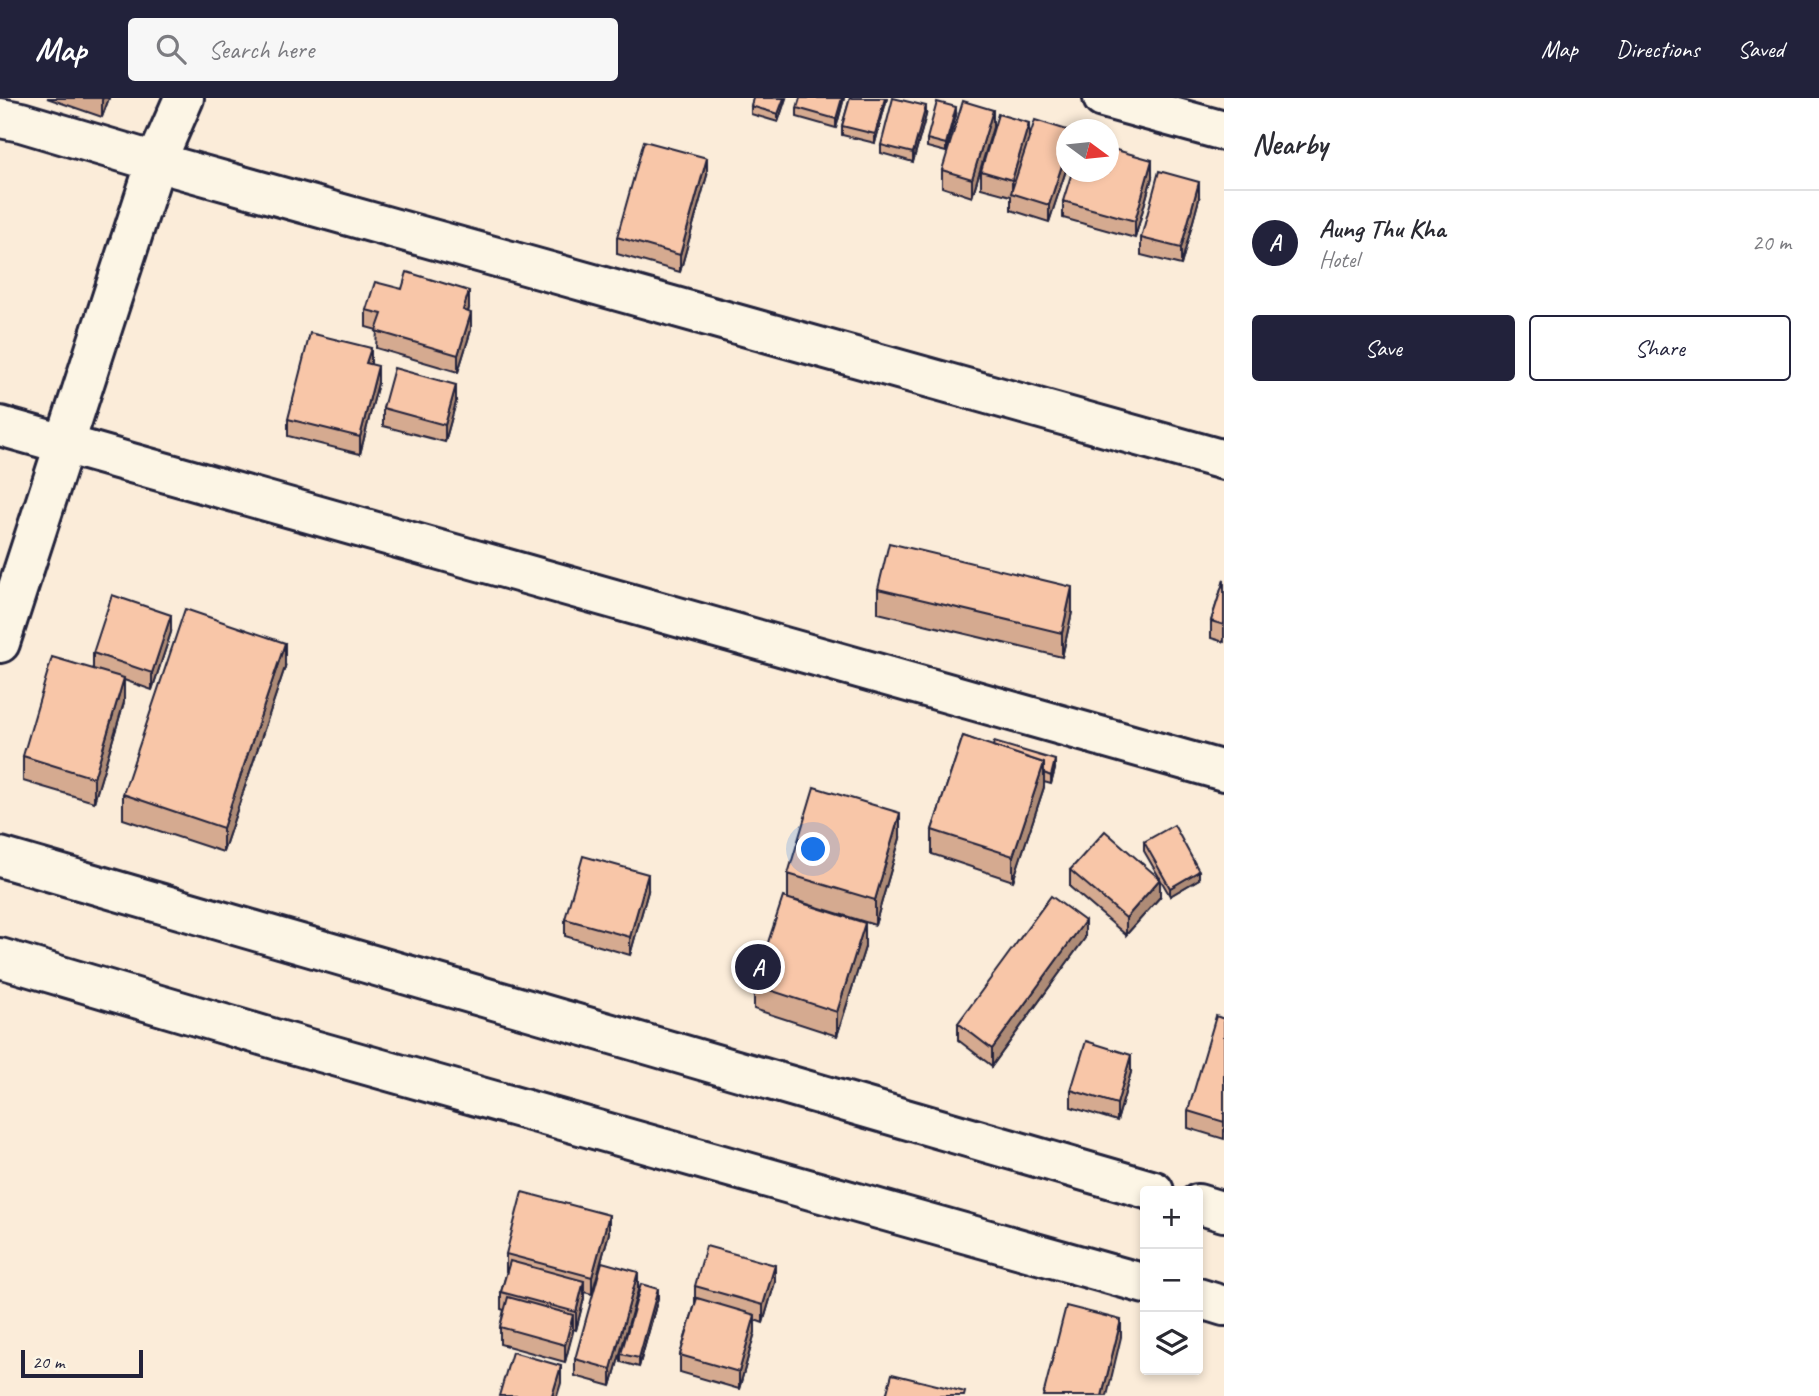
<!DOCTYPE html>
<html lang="en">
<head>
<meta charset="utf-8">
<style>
  :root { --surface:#fff; --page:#f7f7f7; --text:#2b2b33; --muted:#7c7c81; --line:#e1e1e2; --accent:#22223b }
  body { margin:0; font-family:Caveat,sans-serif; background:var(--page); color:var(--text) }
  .controls { position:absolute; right:21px; bottom:21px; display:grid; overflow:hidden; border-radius:7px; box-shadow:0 4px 10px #0003 }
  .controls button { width:63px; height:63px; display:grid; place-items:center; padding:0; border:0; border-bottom:2px solid var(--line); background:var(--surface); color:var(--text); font:35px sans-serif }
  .compass { position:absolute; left:1056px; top:21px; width:63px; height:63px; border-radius:50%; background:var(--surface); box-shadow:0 4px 10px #0003; rotate:105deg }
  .scale { position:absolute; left:21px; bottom:18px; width:122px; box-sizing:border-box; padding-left:7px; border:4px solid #22223b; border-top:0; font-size:19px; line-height:24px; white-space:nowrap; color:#22223b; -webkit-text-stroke:5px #fcf5e5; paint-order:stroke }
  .you { position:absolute; left:814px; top:752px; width:24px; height:24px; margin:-18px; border:5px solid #fff; border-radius:50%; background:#1a73e8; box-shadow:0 0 0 10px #1a73e833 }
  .badge { display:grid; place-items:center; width:46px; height:46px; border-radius:50%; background:var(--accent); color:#fff; font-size:23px; font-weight:700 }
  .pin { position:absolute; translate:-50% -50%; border:4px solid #fff; box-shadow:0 2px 7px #0006 }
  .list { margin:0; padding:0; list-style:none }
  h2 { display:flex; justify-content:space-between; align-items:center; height:91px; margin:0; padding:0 28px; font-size:30px }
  h2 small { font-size:23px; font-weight:400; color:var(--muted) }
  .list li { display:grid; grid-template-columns:46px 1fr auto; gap:21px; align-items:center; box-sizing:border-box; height:105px; padding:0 28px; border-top:2px solid var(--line) }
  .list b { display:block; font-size:26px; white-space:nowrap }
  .list p { margin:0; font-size:23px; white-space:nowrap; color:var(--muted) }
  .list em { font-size:23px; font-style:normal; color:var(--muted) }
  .actions { display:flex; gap:14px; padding:21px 28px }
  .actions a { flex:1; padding:16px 0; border:2px solid var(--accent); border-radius:7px; text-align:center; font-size:24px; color:var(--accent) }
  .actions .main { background:var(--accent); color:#fff }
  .icon { flex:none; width:38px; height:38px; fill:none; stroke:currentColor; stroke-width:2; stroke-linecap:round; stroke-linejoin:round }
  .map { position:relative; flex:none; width:1224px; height:1298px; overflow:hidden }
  header { display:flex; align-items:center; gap:42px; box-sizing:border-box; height:98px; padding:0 35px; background:var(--accent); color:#fff }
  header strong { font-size:33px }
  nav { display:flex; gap:38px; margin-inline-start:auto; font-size:24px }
  .search { width:490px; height:63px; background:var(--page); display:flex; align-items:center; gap:18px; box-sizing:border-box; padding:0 24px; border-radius:7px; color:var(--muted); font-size:26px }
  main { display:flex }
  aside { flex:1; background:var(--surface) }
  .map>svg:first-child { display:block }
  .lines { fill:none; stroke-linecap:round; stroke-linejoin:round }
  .minor-casing { stroke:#22223b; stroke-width:44 }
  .highway-casing { stroke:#22223b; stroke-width:44 }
  .minor { stroke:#fcf5e5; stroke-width:38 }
  .highway { stroke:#fcf5e5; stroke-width:38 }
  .wall { fill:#d5aa90; stroke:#22223b; stroke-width:2 }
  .shaded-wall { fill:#ae8b76; stroke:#22223b; stroke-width:2 }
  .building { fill:#f8c6a8; stroke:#22223b; stroke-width:2 }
</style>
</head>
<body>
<header>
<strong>Map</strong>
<div class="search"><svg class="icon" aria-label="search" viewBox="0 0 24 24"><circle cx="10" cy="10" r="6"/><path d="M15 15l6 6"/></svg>Search here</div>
<nav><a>Map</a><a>Directions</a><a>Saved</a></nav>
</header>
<main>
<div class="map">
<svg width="1224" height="1298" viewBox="0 0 1224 1298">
  <rect width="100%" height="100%" fill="#fbecd9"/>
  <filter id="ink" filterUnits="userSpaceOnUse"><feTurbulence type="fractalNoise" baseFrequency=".0143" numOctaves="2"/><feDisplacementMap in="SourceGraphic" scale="14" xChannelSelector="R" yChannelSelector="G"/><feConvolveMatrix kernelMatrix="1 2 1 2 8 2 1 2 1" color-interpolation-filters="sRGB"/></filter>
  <g filter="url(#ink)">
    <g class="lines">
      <g class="minor-casing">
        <g id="minor">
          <path d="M1103 0 1224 33"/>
          <path d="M0 20 21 24 156 64 1224 362"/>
          <path d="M0 328 1224 673"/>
          <path d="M0 545 156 64 184 0"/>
        </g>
      </g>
      <g class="highway-casing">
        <g id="highway">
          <path d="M0 759 1154 1093"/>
          <path d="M0 860 278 942 1145 1186"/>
          <path d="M1198 1106 1224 1114"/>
          <path d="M1198 1200 1224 1208"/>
        </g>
      </g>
      <use href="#minor" class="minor"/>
      <use href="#highway" class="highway"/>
    </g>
    <g class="wall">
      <path d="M47 0H109L102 19Z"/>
      <path d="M753 0H786L778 24 751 16V8Z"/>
      <path d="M844 0 836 30 797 19V10Z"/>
      <path d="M850 0H887L875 45 842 37V28Z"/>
      <path d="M926 17 913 64 881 55V47Z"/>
      <path d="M956 17 946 54 927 49V41Z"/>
      <path d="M993 29 972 99 942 89V72Z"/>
      <path d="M1067 32V69L1049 124 1011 112V98L981 90V73L1029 40Z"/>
      <path d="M707 77 680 174 617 156V139Z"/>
      <path d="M1152 79 1135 140 1063 120V103Z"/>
      <path d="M1199 101 1181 167 1141 157V140Z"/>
      <path d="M469 210 468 214 471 232 458 274 376 250 377 232 366 229V212Z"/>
      <path d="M371 266 378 285 360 356 288 338V321Z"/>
      <path d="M456 304 445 344 383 328V310Z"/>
      <path d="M1224 482V544L1211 540V523Z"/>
      <path d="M878 491 1072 514 1062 559 878 515Z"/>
      <path d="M171 534 152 592 124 582V604L94 704 23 683V658L93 571V555Z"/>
      <path d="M285 569 223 754 123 721V696Z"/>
      <path d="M963 638 1055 671 1051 686 1044 684V689L1013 783 932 756V732Z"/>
      <path d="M900 740 875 827 794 802 865 849 837 938 754 911V887L788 800V776Z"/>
      <path d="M1144 744 1199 781 1170 798 1144 753Z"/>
      <path d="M1070 772 1160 799 1126 837 1070 789Z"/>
      <path d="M648 793 630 857 565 838V821Z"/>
      <path d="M1085 840 992 968 958 942V925Z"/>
      <path d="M1224 921V1041L1188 1030V1013Z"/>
      <path d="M1131 974 1117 1023 1071 1009V992Z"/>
      <path d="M609 1135 592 1196 584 1194V1200L576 1232 573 1231 565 1264 500 1246V1229L504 1212 501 1211V1194L507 1173H506V1156Z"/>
      <path d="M775 1184 763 1225 755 1222V1234L739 1291 680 1274V1257L695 1206V1188Z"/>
      <path d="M638 1192 611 1288 575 1278V1261Z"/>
      <path d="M658 1200 639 1269 621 1264V1256Z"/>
    </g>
    <g class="shaded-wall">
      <path d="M103 0H109L102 19V2Z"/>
      <path d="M784 0H786L778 24V16Z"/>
      <path d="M842 0H844L836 30V21Z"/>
      <path d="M885 0H887L875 45V36Z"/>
      <path d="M926 8V17L913 64V55Z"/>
      <path d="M956 9V17L946 54V46Z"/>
      <path d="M993 12V29L972 99V81Z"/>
      <path d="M1029 25V42L1012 95V82Z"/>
      <path d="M1067 52V69L1049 124V107Z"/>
      <path d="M707 60V77L680 174V157Z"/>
      <path d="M1152 62V79L1135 140V123Z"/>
      <path d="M1199 84V101L1181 167V150Z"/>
      <path d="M469 193V210L463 229V212Z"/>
      <path d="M471 215V232L458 274V257Z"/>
      <path d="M371 250V267L366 265Z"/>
      <path d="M378 268V285L360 356V339Z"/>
      <path d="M456 287V304L445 344V327Z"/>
      <path d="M1072 489V514L1062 559V535Z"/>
      <path d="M171 517V534L152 592V575Z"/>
      <path d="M285 545V569L223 754V730Z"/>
      <path d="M124 580V604L94 704V680Z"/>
      <path d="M1055 662V671L1051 686V678Z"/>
      <path d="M1044 665V689L1013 783V758Z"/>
      <path d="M900 715V740L875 827V802Z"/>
      <path d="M1199 773V781L1170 798V790Z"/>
      <path d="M648 776V793L630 857V839Z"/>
      <path d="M1160 781V799L1126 837V820Z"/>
      <path d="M1085 823V840L992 968V951Z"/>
      <path d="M865 825V849L837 938V914Z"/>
      <path d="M1131 957V974L1117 1023V1006Z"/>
      <path d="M609 1117V1135L592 1196V1179Z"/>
      <path d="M775 1167V1184L763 1225V1207Z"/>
      <path d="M638 1174V1192L611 1288V1271Z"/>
      <path d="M584 1183V1200L576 1232V1214Z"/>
      <path d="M658 1191V1200L639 1269V1260Z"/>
      <path d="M573 1217V1234L565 1264V1247Z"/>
      <path d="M755 1217V1234L739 1291V1274Z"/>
      <path d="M1121 1222V1239L1107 1298H1102Z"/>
      <path d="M561 1268V1285L557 1298H552Z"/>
    </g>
    <g class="building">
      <path d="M753 0H784L778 16 751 8Z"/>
      <path d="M800 0H842L836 21 797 10Z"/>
      <path d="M850 0H885L875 36 842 28Z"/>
      <path d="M893 0 926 8 913 55 881 47Z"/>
      <path d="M963 3 993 12 972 81 942 72Z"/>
      <path d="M937 4 956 9 946 46 927 41Z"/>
      <path d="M998 16 1029 25 1012 82 981 73Z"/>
      <path d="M1035 22 1067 32V52L1049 107 1011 95Z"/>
      <path d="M644 43 707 60 680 157 617 139Z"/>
      <path d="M1109 50 1152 62 1135 123 1063 103 1072 74H1109Z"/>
      <path d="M1159 73 1199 84 1181 150 1141 140Z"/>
      <path d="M407 174 469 193 463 212 471 215 458 257 376 233 382 216 366 212 375 184 402 191Z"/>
      <path d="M310 235 371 250 366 265 378 268 360 339 288 321Z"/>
      <path d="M394 270 456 287 445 327 383 310Z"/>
      <path d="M889 445 1072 489 1062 535 878 491Z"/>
      <path d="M1224 482V527L1211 523Z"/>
      <path d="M112 497 171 517 152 575 93 555Z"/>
      <path d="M185 511 285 545 223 730 123 696Z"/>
      <path d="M52 559 124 580 94 680 23 658Z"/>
      <path d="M963 638 1044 665 1013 758 932 732Z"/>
      <path d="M994 644 1055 662 1051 678 1044 675V665L993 648Z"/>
      <path d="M814 689 900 715 875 802 788 776Z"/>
      <path d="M1174 727 1199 773 1170 790 1144 744Z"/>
      <path d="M1105 733 1160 781 1126 820 1070 772Z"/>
      <path d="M583 758 648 776 630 839 565 821Z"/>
      <path d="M1051 798 1085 823 992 951 958 925Z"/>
      <path d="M783 799 865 825 837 914 754 887Z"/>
      <path d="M1216 918 1224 921V1024L1188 1013Z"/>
      <path d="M1086 943 1131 957 1117 1006 1071 992Z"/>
      <path d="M522 1094 609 1117 592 1179 506 1156Z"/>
      <path d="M706 1148 775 1167 763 1207 695 1188Z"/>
      <path d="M510 1163 584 1183 576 1214 501 1194Z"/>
      <path d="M602 1164 638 1174 611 1271 575 1261Z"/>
      <path d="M641 1186 658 1191 639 1260 621 1256Z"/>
      <path d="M508 1199 573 1217 565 1247 500 1229Z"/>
      <path d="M697 1200 755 1217 739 1274 680 1257Z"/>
      <path d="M1066 1208 1121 1222 1102 1298H1043Z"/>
      <path d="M512 1254 561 1268 552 1298H499Z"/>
      <path d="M892 1276 965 1294 964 1298H886Z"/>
    </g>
  </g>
</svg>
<div class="controls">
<button>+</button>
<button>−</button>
<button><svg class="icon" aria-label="layers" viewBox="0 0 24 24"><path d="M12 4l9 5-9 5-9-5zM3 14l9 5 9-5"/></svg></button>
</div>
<svg class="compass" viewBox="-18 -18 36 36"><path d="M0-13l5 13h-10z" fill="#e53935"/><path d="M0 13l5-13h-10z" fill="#7c7c81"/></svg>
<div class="scale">20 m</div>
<div class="you"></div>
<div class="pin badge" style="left:758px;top:869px">A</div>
</div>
<aside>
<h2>Nearby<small></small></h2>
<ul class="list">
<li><span class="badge">A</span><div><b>Aung Thu Kha</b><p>Hotel</p></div><em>20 m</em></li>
</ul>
<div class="actions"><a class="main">Save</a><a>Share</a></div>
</aside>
</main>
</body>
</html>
